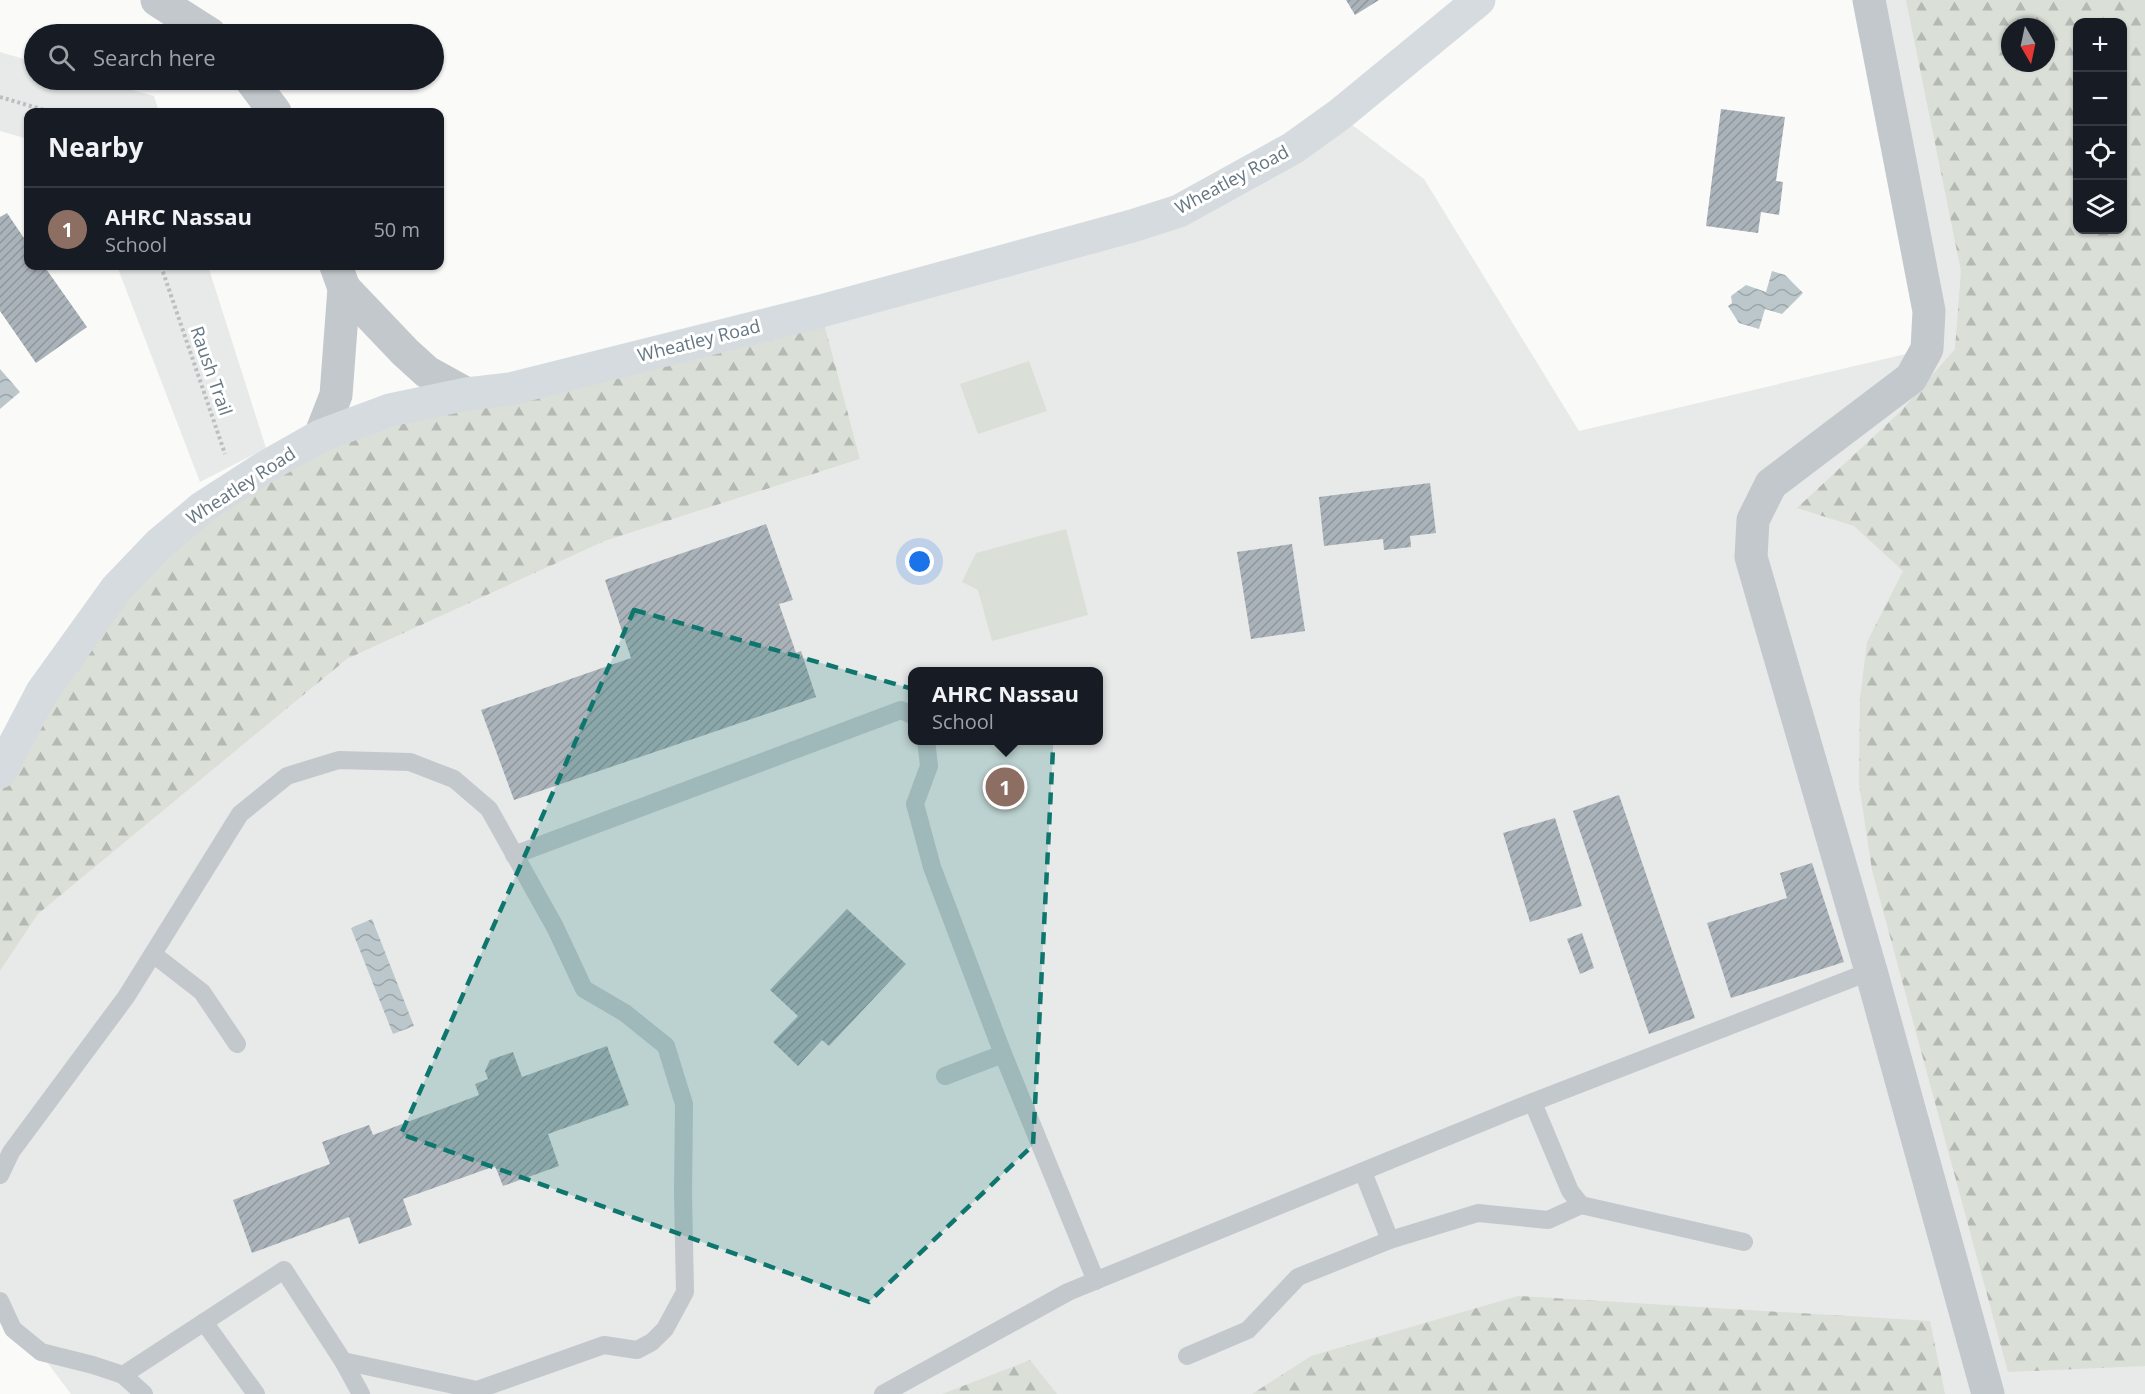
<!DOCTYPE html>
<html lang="en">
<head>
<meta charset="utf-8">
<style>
  :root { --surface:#171b24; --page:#20242c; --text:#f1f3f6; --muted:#9ea1a6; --line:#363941; --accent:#e4572e }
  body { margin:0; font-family:"Open Sans",sans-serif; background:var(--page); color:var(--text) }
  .controls { position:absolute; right:18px; top:18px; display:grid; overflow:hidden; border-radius:12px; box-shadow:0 2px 4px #0004 }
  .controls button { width:54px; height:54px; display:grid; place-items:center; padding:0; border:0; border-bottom:2px solid var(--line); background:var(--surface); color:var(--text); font:30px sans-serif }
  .compass { position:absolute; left:2001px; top:18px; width:54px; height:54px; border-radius:50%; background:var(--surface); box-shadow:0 2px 4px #0004; rotate:171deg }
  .you { position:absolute; left:920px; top:562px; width:21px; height:21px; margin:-15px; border:4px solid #fff; border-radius:50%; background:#1a73e8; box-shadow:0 0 0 9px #1a73e833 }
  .badge { display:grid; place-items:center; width:39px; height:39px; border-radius:50%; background:var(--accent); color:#fff; font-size:20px; font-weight:700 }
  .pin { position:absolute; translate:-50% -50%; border:3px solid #fff; box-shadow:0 2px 6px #0006 }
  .popup { position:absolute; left:908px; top:667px; width:195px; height:78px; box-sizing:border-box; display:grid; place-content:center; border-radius:12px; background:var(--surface); filter:drop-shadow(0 2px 4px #0005); font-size:20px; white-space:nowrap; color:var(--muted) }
  .popup b { font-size:22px; color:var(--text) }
  .popup::after { content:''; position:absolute; left:50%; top:100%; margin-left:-12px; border:12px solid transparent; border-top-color:var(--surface) }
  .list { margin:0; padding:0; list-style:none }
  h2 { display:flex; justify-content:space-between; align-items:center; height:78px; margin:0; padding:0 24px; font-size:26px }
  h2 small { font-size:20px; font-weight:400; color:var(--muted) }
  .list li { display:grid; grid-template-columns:39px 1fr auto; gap:18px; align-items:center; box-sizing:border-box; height:84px; padding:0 24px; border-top:2px solid var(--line) }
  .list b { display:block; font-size:22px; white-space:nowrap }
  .list p { margin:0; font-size:20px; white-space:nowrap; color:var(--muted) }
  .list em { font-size:20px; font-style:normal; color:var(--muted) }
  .icon { flex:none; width:33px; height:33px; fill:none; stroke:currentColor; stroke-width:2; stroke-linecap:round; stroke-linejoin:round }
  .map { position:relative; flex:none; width:2145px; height:1394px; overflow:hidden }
  .search { position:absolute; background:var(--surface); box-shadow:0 2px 4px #0004; left:24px; top:24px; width:420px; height:66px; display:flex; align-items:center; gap:15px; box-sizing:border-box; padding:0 21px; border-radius:33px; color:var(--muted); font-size:22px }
  .panel { position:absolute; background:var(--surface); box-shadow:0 2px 4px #0004; left:24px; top:108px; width:420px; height:162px; border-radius:12px }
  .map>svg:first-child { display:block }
  .built { fill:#e8e9e9; fill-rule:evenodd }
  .green { fill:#dadfd7 }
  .forest { fill:url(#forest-firs); fill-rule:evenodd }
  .water { fill:url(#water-waves) }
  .building { fill:url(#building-hatch) }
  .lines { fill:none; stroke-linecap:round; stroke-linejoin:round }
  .path { stroke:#bbbfc2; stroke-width:4; stroke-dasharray:3 3; stroke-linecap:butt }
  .service { stroke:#c3c8cc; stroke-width:18 }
  .minor { stroke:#c3c8cc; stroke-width:33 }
  .secondary { stroke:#d6dbdf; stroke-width:33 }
  .marked { fill:#0f766e; fill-opacity:0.2; stroke:#0f766e; stroke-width:4.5; stroke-dasharray:12 8; stroke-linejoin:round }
  .labels { text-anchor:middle; stroke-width:6; stroke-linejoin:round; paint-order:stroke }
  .street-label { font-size:18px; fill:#657683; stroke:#fff }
</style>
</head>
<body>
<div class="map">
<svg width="2145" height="1394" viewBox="0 0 2145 1394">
  <defs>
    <pattern id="forest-firs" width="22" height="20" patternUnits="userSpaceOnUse" patternTransform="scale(1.5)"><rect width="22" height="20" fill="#dadfd7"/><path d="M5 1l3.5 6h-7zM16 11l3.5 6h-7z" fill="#b4b9b4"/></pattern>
    <pattern id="water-waves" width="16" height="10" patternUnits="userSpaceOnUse" patternTransform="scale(1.5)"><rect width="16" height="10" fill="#bbc7cb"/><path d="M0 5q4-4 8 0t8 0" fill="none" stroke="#9ca6aa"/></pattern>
    <pattern id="building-hatch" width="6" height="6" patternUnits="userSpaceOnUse" patternTransform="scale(1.5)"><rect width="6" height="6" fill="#aab3b9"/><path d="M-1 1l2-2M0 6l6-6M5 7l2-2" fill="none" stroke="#8e969c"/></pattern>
  </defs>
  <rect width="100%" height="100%" fill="#fafaf8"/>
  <g class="built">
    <path d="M1883 0H2145V1394H71L0 1300V971L38 914 347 659 605 541 860 459 821 311 1132 226 1339 115 1424 179 1579 431 1927 349ZM2078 22H2122V230H2078ZM2010 27H2046V63H2010ZM912 672H1098V740H912Z"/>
    <path d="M0 52 34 62V80H95L154 96 159 112H28V139L0 131Z"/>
    <path d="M117 266H208L266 448 200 482Z"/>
  </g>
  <g class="green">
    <path d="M1029 361 1047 411 978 434 960 384Z"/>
    <path d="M1066 529 1088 615 992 641 978 590 962 582 976 553Z"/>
  </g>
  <g class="forest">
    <path d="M1906 0H2145V1366L2008 1372 1872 870 1859 784 1860 699 1867 642 1903 571 1854 526 1797 508 1901 411 1955 349 1961 271ZM2078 22H2122V230H2078ZM2010 27H2046V63H2010Z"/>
    <path d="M821 311 860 459 605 541 347 659 38 914 0 971V772L116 589 320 436Z"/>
    <path d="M1518 1296 1930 1321 1945 1394H1252L1311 1356Z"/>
    <path d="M1030 1360 1057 1394H942Z"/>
  </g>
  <g class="water">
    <path d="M1772 271 1785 275 1803 293 1782 314 1765 309 1759 329 1739 323 1728 306 1732 303 1731 296 1746 285 1766 292Z"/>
    <path d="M0 369 20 392 0 409Z"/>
    <path d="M372 919 414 1026 393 1034 351 928Z"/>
  </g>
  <g class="building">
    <path d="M1346 0H1379L1355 15Z"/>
    <path d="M1721 109 1785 117 1776 181 1783 182 1779 215 1761 212 1758 233 1706 226Z"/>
    <path d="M7 213 28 244V266H44L87 327 36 363 0 311V217Z"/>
    <path d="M1430 483 1436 533 1410 536 1411 547 1384 550 1383 539 1324 546 1319 497Z"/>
    <path d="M766 524 793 600 779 604 796 653 801 651 816 697 514 800 481 710 631 658 605 580Z"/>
    <path d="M1292 544 1305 631 1251 639 1237 552Z"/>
    <path d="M1619 795 1695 1018 1649 1034 1573 811Z"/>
    <path d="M1555 818 1582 906 1530 922 1503 833Z"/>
    <path d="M1812 863 1844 962 1731 998 1707 923 1787 898 1780 873Z"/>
    <path d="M847 909 906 964 829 1046 822 1040 798 1066 773 1042 798 1016 770 990Z"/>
    <path d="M1582 933 1594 968 1580 974 1567 939Z"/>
    <path d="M607 1046 629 1105 548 1134 559 1166 503 1186 495 1166 403 1199 412 1225 359 1244 349 1217 252 1253 233 1200 330 1164 322 1142 369 1125 373 1135 479 1095 475 1084 488 1079 485 1071 490 1060 513 1052 522 1077Z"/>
  </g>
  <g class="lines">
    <g class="path">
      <path d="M0 97 51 112"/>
      <path d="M161 266 225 454"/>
    </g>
    <g class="service">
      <path d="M926 740 929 766 915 804 932 867 1003 1054 945 1076"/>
      <path d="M514 855 901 710 912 715"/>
      <path d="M153 954 202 992 237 1044"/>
      <path d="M1003 1054 1096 1281"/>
      <path d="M1533 1103 1570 1191 1581 1205 1744 1242"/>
      <path d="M0 1175 11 1152 126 997 240 814 287 776 339 760 410 762 454 779 489 809 555 927 584 989 625 1013 666 1046 684 1104 683 1193 685 1292 665 1329 652 1342 637 1350 604 1345 477 1390 343 1361 284 1270 123 1375"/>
      <path d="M1390 1240 1478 1213 1548 1220 1581 1205"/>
      <path d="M0 1301 13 1329 41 1352 93 1365 123 1375 144 1394"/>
      <path d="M204 1322 256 1394"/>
      <path d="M1187 1356 1248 1330 1298 1277 1390 1240 1363 1172"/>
      <path d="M343 1361 361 1394"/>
      <path d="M883 1394 1068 1292 1515 1109 1871 971"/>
    </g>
    <g class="minor">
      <path d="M157 0 210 34"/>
      <path d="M1869 0 1929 311 1927 349 1911 378 1771 484 1753 520 1751 557 1871 971 1988 1394"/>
      <path d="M251 80 275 112"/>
      <path d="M344 288 405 352 427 372 467 394"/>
      <path d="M320 436 336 395 344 288 336 266"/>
    </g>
    <path class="secondary" d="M0 772 42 692 116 589 159 544 203 507 262 469 320 436 390 410 467 394 510 389 821 311 1132 226 1179 211 1293 148 1339 115 1479 0"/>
  </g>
  <path class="marked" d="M634 610 1054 729 1033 1145 869 1302 401 1134Z"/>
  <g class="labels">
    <g class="street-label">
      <text transform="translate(1232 180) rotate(-28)" y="6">Wheatley Road</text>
      <text transform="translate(699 341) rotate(-14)" y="6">Wheatley Road</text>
      <text transform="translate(211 371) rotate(71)" y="6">Raush Trail</text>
      <text transform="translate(241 486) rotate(-33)" y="6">Wheatley Road</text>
    </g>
  </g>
</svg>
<div class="controls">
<button>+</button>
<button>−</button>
<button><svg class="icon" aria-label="locate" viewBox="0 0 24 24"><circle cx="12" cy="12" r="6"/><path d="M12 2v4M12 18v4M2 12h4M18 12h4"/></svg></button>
<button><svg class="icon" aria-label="layers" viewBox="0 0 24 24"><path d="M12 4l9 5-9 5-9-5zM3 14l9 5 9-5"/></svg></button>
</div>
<svg class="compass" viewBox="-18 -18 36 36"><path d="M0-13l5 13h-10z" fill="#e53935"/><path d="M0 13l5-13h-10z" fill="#9ea1a6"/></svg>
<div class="you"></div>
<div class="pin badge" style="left:1005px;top:787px;background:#8d6e63">1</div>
<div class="popup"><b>AHRC Nassau</b>School</div>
<div class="search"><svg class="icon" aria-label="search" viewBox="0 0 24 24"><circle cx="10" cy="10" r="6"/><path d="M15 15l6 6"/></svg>Search here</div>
<section class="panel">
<h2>Nearby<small></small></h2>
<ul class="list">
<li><span class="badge" style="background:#8d6e63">1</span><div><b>AHRC Nassau</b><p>School</p></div><em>50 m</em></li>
</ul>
</section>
</div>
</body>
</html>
